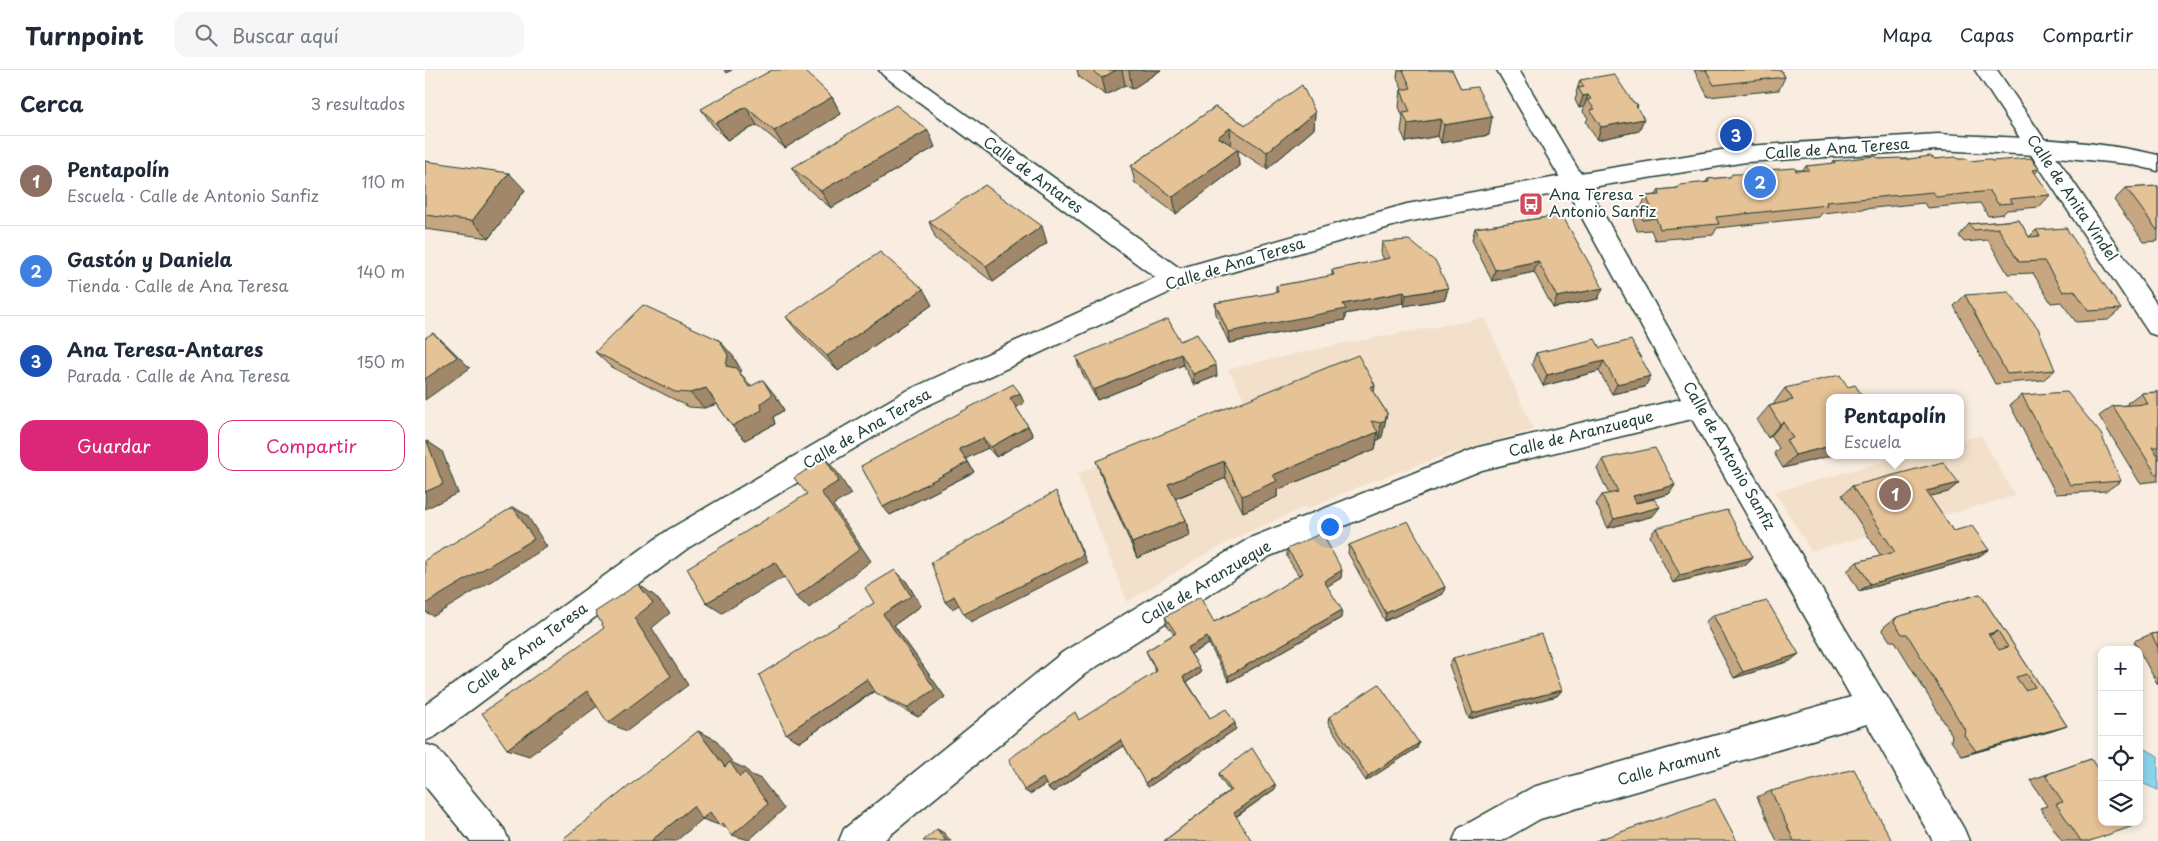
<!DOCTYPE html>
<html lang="es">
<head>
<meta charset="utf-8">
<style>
  :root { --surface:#fff; --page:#f6f6f7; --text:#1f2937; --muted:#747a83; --line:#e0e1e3; --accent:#db2777 }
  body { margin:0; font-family:"Playpen Sans",sans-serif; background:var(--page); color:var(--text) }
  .controls { position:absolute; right:15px; bottom:15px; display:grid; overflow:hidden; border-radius:10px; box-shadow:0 2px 8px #0003 }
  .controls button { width:45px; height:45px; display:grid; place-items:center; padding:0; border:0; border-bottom:1px solid var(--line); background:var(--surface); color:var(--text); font:25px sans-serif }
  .you { position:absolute; left:904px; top:456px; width:18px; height:18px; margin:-12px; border:4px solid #fff; border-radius:50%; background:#1a73e8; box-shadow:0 0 0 8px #1a73e833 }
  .badge { display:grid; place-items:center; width:32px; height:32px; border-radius:50%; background:var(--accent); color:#fff; font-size:16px; font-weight:700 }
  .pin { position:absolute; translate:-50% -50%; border:2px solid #fff; box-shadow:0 1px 5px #0006 }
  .popup { position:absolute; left:1401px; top:324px; width:138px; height:65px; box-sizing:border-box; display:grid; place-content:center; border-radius:10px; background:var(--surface); filter:drop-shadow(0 1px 4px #0005); font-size:16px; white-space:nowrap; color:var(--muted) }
  .popup b { font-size:19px; color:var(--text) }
  .popup::after { content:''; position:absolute; left:50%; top:100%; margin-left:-10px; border:10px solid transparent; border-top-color:var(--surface) }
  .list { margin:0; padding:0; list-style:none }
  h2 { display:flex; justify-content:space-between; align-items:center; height:65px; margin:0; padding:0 20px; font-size:21px }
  h2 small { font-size:16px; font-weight:400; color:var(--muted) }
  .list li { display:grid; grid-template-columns:32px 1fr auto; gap:15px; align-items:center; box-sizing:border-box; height:90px; padding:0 20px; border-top:1px solid var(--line) }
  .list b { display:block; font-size:19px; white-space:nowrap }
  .list p { margin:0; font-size:16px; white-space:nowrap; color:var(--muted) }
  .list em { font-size:16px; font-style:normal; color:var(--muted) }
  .actions { display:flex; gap:10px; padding:15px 20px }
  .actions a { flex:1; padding:11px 0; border:1px solid var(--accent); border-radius:15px; text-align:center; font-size:18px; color:var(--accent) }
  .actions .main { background:var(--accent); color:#fff }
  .icon { flex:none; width:28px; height:28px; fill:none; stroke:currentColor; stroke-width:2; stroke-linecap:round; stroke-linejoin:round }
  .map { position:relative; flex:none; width:1733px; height:771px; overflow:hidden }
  header { display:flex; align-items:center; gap:30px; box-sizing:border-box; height:70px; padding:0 25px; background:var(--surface); border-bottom:1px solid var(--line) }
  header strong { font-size:24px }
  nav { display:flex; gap:28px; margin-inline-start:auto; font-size:18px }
  .search { width:350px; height:45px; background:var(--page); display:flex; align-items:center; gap:12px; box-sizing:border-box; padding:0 18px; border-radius:15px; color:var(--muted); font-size:19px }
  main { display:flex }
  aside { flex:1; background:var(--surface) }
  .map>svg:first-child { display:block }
  .built { fill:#f3e0ca }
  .water { fill:#8ad4eb; stroke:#5f98a2 }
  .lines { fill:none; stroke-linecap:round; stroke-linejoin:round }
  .minor-casing { stroke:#1f3d34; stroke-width:3 }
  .tertiary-casing { stroke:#1f3d34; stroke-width:3 }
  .secondary-casing { stroke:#1f3d34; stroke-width:3 }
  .minor { fill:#fff; fill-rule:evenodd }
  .tertiary { fill:#fff; fill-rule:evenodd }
  .secondary { fill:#fff; fill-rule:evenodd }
  .wall { fill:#c6a782; stroke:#1f3d34 }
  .shaded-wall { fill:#a1886a; stroke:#1f3d34 }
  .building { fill:#e6c297; stroke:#1f3d34; fill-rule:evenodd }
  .labels { text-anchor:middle; stroke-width:4; stroke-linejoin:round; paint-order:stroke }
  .street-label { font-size:15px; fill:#1f3d34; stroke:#fff }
  .poi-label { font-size:15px; fill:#1f3d34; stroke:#fff; text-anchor:start }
</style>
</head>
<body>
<header>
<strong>Turnpoint</strong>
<div class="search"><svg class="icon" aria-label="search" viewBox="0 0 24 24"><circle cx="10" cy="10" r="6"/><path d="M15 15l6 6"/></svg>Buscar aquí</div>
<nav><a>Mapa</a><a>Capas</a><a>Compartir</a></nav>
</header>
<main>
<aside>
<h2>Cerca<small>3 resultados</small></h2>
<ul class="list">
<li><span class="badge" style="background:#8d6e63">1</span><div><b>Pentapolín</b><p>Escuela · Calle de Antonio Sanfiz</p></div><em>110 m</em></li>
<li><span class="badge" style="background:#3f7fe0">2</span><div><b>Gastón y Daniela</b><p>Tienda · Calle de Ana Teresa</p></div><em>140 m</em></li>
<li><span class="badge" style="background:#1a4fb4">3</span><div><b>Ana Teresa-Antares</b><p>Parada · Calle de Ana Teresa</p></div><em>150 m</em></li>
</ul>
<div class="actions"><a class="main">Guardar</a><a>Compartir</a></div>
</aside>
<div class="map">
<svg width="1733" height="771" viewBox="0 0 1733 771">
  <rect width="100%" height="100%" fill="#f8ede0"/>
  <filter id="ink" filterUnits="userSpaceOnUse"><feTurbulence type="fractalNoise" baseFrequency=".02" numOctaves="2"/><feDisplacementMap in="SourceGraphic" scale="10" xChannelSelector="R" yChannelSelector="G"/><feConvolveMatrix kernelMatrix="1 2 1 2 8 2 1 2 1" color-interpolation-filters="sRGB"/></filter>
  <g filter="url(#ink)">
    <g class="built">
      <path d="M1060 248 1108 360 1012 388 943 413 882 439 880 437 826 461 777 486 702 532 652 404 819 329 803 299 915 274Z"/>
      <path d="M1556 365 1590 426 1386 481 1350 422 1482 385H1535V371Z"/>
    </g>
    <path class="water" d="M1714 675 1733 686V720L1714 712Z"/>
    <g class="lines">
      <g class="minor-casing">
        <g id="minor">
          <path d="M454 0H479L760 202 763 209 760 216 751 218 742 216 458 5Z"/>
          <path d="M1072 0H1094L1157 106 1283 328 1459 624 1461 625 1539 759 1544 771H1508L1442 654 1115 749 1077 771H1028L1033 759 1108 717 1426 627 1267 349 1057 400 845 486 660 604 458 771H414L419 759 638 582 825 468 1054 377 1256 329 1138 113Z"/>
          <path d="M1550 0H1572L1733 236V266L1724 263Z"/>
        </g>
      </g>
      <g class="tertiary-casing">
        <path id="tertiary" d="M1513 64C1586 68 1662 68 1733 85V101L1704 94 1612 85 1513 80 1321 92 1149 120 982 152 758 216 497 338 263 478 11 666 0 671V635L243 460 479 322 742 202 982 134 1149 104 1321 76Z"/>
      </g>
      <g class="secondary-casing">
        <path id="secondary" d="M0 674 12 678 79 759 84 771H45L0 716Z"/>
      </g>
      <use href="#minor" class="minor"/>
      <use href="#tertiary" class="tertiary"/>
      <use href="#secondary" class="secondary"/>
    </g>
    <g class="wall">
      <path d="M652 0H736L707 19 700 15 681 25 654 7Z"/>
      <path d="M973 0H1027L1036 19 1064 65 1016 73 1013 66 981 72 976 61 978 47 974 37 976 20 977 19 972 8Z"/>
      <path d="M1269 0H1356L1360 7 1354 20 1283 27Z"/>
      <path d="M1155 10 1207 31 1213 35 1212 38 1214 61 1172 70 1161 52 1163 48 1158 42 1159 37 1154 38 1150 30 1152 24 1151 23Z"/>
      <path d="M407 27 416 44 360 78 332 55 302 70 288 56 276 39Z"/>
      <path d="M790 37 821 55 890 42 889 59 842 99 813 80 814 96 751 144 710 113 706 96Z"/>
      <path d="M510 77 406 138 377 114 367 98Z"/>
      <path d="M1455 89H1533L1545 91H1567L1614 99 1610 104 1625 125 1614 137 1582 140 1578 144 1563 146 1555 133 1502 138 1499 133 1397 143 1394 147 1292 158 1288 165 1230 170 1226 160 1212 161 1208 150 1213 138H1216L1221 126 1231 125 1234 120 1253 118 1281 112 1283 109 1339 104 1340 100H1378L1381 96 1407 94 1409 91Z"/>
      <path d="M0 91 100 120 64 168 0 159Z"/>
      <path d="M1733 116V171L1719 172 1689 130 1701 118Z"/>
      <path d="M1137 145 1173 229 1128 238 1109 202 1067 211 1047 170 1050 158Z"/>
      <path d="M1594 150 1604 167 1611 160 1696 239 1683 250 1651 252 1636 232 1626 233 1608 203 1583 204 1563 170 1539 172 1534 166 1544 154Z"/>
      <path d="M504 152 622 173 568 212 511 169Z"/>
      <path d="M957 172 1023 218 1020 229 979 236 978 233 920 244V250L804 273 791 244 790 233 851 223V216L907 206V200L959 190 956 183Z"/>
      <path d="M1540 225 1630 300 1618 310 1570 314 1529 236Z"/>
      <path d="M507 235 413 301 373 262 361 247Z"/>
      <path d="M755 271 792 306 769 315 758 295 672 330 654 297 651 287Z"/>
      <path d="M1175 278 1220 317 1187 324 1174 301 1118 316 1107 294 1111 283Z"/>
      <path d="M170 282 308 286 316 300 315 303 326 316 350 325 359 340 348 347 350 354 320 370 307 356 292 334 279 338 264 337 186 297Z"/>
      <path d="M1360 318 1405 385 1358 398 1349 383 1354 378 1346 366 1343 368 1332 350 1344 336 1350 334 1349 333Z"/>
      <path d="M1733 322V411L1715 413 1674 346 1688 336 1703 335 1702 333 1716 323Z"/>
      <path d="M949 323 962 343 957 367 954 370H952L950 379 852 420V427L818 442 801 408 750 429 761 450 764 466 712 488 677 407 671 391Z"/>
      <path d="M1597 325 1696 411 1681 421 1631 424 1585 335Z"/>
      <path d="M599 333 591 338 603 356 608 366 571 387 563 378 541 388 549 402 465 445 436 396Z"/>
      <path d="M1178 389 1250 415 1244 424 1211 433 1228 446 1183 458 1171 434 1177 425 1184 424 1172 399Z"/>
      <path d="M1427 416 1523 422 1504 426 1528 461 1551 488 1434 521 1422 501 1432 492 1456 486 1417 425Z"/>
      <path d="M1231 458 1328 487 1320 495 1248 513 1225 466Z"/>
      <path d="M924 475 1018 524 960 551 923 483Z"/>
      <path d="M862 479 916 508 902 516 916 548 804 612 784 574 766 584 774 597 776 603 762 612 785 648 811 659 723 717 699 676 628 722 621 714 605 724 599 720 731 602 721 581 749 564 742 555 740 547 789 552 836 529 874 506 862 487Z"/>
      <path d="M481 511 496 536 469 555 520 627 493 647 463 631 450 621 375 672 361 664 449 533Z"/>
      <path d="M1555 524 1642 656 1627 661 1537 686 1526 671 1527 665 1470 571H1465L1457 559 1461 555 1472 547Z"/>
      <path d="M1288 545 1365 591 1309 608 1280 552Z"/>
      <path d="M1733 563V615L1709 571 1726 564Z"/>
      <path d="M1028 588 1137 620 1132 626 1044 649 1024 595Z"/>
      <path d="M904 647 994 673 992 678 941 711 903 653Z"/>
      <path d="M1666 689 1665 771H1637L1615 738 1622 736 1605 710Z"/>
      <path d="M794 703 850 714V719L811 747 739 771 804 721 795 708Z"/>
      <path d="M1346 721 1467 771H1352L1332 727Z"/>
    </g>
    <g class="shaded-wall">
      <path d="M299 0H307L301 3Z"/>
      <path d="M691 0H697L700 15 681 25 677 8Z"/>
      <path d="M705 0H736L707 19 704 1Z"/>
      <path d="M1163 25 1159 37 1154 38 1158 26Z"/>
      <path d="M407 27 416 44 360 78 349 61Z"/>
      <path d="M321 37 332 55 302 70 291 53Z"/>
      <path d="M890 42 889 59 842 99V82Z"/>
      <path d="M1067 47 1064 65 1016 73 1019 55Z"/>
      <path d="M1016 49 1013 66 981 72 983 54Z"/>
      <path d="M1219 49 1214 61 1172 70 1176 57Z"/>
      <path d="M805 58 806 75 793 67Z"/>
      <path d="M503 60 510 77 406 138 396 121Z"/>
      <path d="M813 79 814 96 751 144 748 127Z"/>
      <path d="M84 103 100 120 64 168 47 151Z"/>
      <path d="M617 156 622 173 568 212 561 196Z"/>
      <path d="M1113 191 1109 202 1067 211 1070 200Z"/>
      <path d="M1023 218 1020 229 979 236 981 225Z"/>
      <path d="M1178 218 1173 229 1128 238 1132 227Z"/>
      <path d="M498 219 507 235 413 301 402 286Z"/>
      <path d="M979 222 978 233 920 244V250L804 273 803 262 918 234Z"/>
      <path d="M8 263 21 274 45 298 0 330V309Z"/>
      <path d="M294 270 308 286 316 300 315 303 324 313 336 331 301 296Z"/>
      <path d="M756 284 758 295 672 330 669 320Z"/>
      <path d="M1179 291 1174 301 1118 316 1122 305Z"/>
      <path d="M791 295 792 306 769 315 768 304Z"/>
      <path d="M1226 306 1220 317 1187 324 1192 314Z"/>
      <path d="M338 310 350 325 359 340 348 347 350 354 320 370 307 356 336 333Z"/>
      <path d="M950 315 948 333 945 317Z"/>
      <path d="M281 318 295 333 279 338 265 323Z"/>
      <path d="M595 323 599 333 590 338 585 328Z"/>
      <path d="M962 343 957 367 954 370 956 353Z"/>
      <path d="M1358 352 1346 366 1343 368 1355 354Z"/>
      <path d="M603 356 608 366 571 387 566 377Z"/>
      <path d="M953 362 950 379 852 420V427L818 442 817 426 848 405Z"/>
      <path d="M558 368 563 378 540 389 534 379Z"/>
      <path d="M2 371 17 381 33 423 0 439Z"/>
      <path d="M1405 376V385H1409L1358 398 1370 385Z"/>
      <path d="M400 388 412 402 426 424 408 435 446 491 384 538 371 527 396 422Z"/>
      <path d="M799 391 801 408 746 430 743 414Z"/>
      <path d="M543 392 549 402 465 445 458 437Z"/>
      <path d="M1534 413 1523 422 1490 430 1501 421Z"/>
      <path d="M1250 415 1244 424 1202 435 1208 426Z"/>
      <path d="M635 430 662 493 546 552 539 544Z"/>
      <path d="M88 437 102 445 122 477 9 546 0 542V534Z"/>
      <path d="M1235 437 1228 446 1183 458 1189 449Z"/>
      <path d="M761 450 764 466 712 488 707 473Z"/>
      <path d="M1564 480 1551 488 1434 521 1445 514Z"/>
      <path d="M1328 487 1320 495 1248 513 1255 505Z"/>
      <path d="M350 492 364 504 297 543 281 533Z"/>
      <path d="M470 500 481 511 496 536 469 555 520 627 493 647 482 638 458 544Z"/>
      <path d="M917 500 916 508 898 519 899 511Z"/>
      <path d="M213 514 230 526 245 543 227 558 263 615 202 661 183 653 209 548Z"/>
      <path d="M1020 517 1018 524 960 551 961 543Z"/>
      <path d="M529 526 536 534 527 539 520 532Z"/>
      <path d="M917 540 916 548 804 612 803 606Z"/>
      <path d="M1573 561 1560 568 1563 564Z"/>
      <path d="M782 567 784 574 764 585 762 578Z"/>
      <path d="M1374 584 1365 591 1309 608 1318 602Z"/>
      <path d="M774 597 776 603 760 613 758 607Z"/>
      <path d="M442 609 453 618 375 672 361 664Z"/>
      <path d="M1137 620 1132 626 1044 649 1048 643Z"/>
      <path d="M162 621 181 630 104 686 82 679Z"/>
      <path d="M810 653 811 659 723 717 720 713Z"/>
      <path d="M1642 656 1627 661 1537 686 1551 681Z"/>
      <path d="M273 661 290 669 308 693 321 699 325 704 336 709 359 739 324 770 307 765 312 761 295 756 315 707 300 697Z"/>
      <path d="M696 670 699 675 628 722 623 718Z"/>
      <path d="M994 673 992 678 941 711 943 706Z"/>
      <path d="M618 708 623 713 605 724 599 720Z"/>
      <path d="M850 714V719L810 747 809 743Z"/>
      <path d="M268 736 286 742 251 771H226Z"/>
      <path d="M285 742 294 755 277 749Z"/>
      <path d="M512 759 519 763 526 771H521Z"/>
    </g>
    <g class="building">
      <path d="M347 0H379L407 27 349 61 321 37 291 53 276 39Z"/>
      <path d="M666 0H691L677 8Z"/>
      <path d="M978 0H1027L1036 19 1052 17 1067 47 1019 55 1016 49 983 54 978 43 985 42 976 20 986 18Z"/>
      <path d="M1281 0H1356L1360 7 1289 15Z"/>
      <path d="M1189 4 1207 31 1213 35 1211 36 1219 49 1176 57 1165 40 1170 39 1162 30 1166 29 1163 25 1158 26 1153 18 1159 17 1155 10Z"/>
      <path d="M877 15 890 42 842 82 805 58 793 67 813 79 748 127 706 96 790 37 821 55Z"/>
      <path d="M471 35 503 60 396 121 367 98Z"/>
      <path d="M1450 86 1455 89 1475 88 1477 90 1505 86 1510 89 1531 87 1533 89H1543L1545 91 1563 89 1567 91 1606 88 1614 99 1608 100 1625 125 1585 129 1588 133 1573 134 1565 121 1512 127 1508 122 1401 132 1402 135 1291 147 1294 154 1235 159 1231 148 1218 150 1213 138 1226 137 1221 126 1235 125 1234 120 1253 118 1255 115 1284 112 1283 109 1305 107 1307 104H1342L1340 100 1370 98 1371 101 1384 100 1381 96 1410 93 1409 91Z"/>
      <path d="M0 91 84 103 47 151 0 145Z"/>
      <path d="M560 115 617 156 561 196 504 152Z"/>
      <path d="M1733 116V160H1732L1701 118Z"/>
      <path d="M1137 145 1178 218 1132 227 1113 191 1070 200 1050 158Z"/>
      <path d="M1594 150 1604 167 1615 166 1611 160 1641 158 1696 239 1664 241 1649 220 1638 222 1619 191 1594 192 1573 158 1549 160 1544 154Z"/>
      <path d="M984 170 1011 192 1023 218 981 225 979 222 918 234 921 239 803 262 790 233 853 222 851 216 909 205 907 200 965 188 957 172Z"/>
      <path d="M455 182 498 219 402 286 361 247Z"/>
      <path d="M1584 222 1613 258 1630 300 1582 304 1540 225Z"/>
      <path d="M218 235 294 270 303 285 301 296 311 298 324 317 338 310 347 325 336 333 337 340 307 356 281 318 265 323 250 322 170 282Z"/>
      <path d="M743 249 755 271 772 264 791 295 768 304 756 284 669 320 651 287Z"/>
      <path d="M8 263 32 287 0 309V268Z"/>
      <path d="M1170 269 1175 278 1206 270 1226 306 1192 314 1179 291 1122 305 1111 283Z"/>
      <path d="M933 285 950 315 945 317 962 343 960 350 956 353 946 351 953 362 848 405 852 411 817 426 799 391 743 414 761 450 707 473 671 391Z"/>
      <path d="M1415 305 1423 317 1430 315 1439 328H1405V376L1370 385 1361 370 1368 368 1358 352 1355 354 1344 336 1368 330 1360 318Z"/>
      <path d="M588 314 595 323 585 328 603 356 566 377 558 368 534 379 543 392 458 437 436 396Z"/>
      <path d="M1642 322 1676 364 1696 411 1645 415 1597 325Z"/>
      <path d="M1733 322V377H1727L1731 384H1733V404H1731L1688 336 1723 334 1716 323Z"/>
      <path d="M2 371 18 414 0 422V372Z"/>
      <path d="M1230 378 1250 415 1208 426 1211 433 1229 429 1235 437 1189 449 1177 425 1193 422 1178 389Z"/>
      <path d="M400 388 414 411 396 422 435 479 371 527 350 492 281 533 262 498 382 424 369 408Z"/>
      <path d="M1518 392 1534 413 1501 421 1528 461 1547 456 1564 480 1445 514 1432 492 1470 482 1427 416Z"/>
      <path d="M631 421 658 485 539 544 529 526 520 532 506 492Z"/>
      <path d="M88 437 109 469 0 534V490Z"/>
      <path d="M1302 440 1328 487 1255 505 1231 458Z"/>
      <path d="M983 451 1020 517 961 543 924 475Z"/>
      <path d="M897 463 917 500 899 511 917 540 803 606 782 567 762 578 774 597 758 607 785 648 801 639 810 653 720 713 696 670 623 718 618 708 599 720 584 689 650 642 654 650 732 601 721 581 751 563 740 547 775 527 789 552 836 529 878 503 862 479Z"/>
      <path d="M470 500 486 526 458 544 510 619 482 638 451 623 442 609 361 664 334 605 449 533 440 518Z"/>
      <path d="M213 514 228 533 209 548 246 606 183 653 162 621 82 679 57 643 179 558 170 542Z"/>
      <path d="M1555 524 1642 656 1551 681 1539 665 1540 660 1482 564H1477L1469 552 1472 547ZM1573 561 1583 577 1574 580 1563 564ZM1602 604 1610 617 1600 620 1591 607Z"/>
      <path d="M1342 531 1374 584 1318 602 1288 545Z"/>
      <path d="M1733 563V577L1726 564Z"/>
      <path d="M1116 564 1137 620 1048 643 1028 588Z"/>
      <path d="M954 614 994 673 943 706 904 647Z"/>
      <path d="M273 661 300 697 305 692 315 707 320 702 343 734 307 765 298 753 295 756 285 742 277 749 268 736 226 771H141L139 768Z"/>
      <path d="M827 678 850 714 809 743 827 771H739L806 720 794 703Z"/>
      <path d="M1666 689 1677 706V752H1709L1711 755 1665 771H1656L1631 734 1638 732 1620 705Z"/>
      <path d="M1429 699 1467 771H1369L1346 721Z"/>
      <path d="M1290 729 1312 771H1170Z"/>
      <path d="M512 759 521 771H498Z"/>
    </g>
  </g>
  <defs>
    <g id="bus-square" transform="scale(1.25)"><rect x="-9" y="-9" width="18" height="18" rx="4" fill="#d1495b" stroke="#fff"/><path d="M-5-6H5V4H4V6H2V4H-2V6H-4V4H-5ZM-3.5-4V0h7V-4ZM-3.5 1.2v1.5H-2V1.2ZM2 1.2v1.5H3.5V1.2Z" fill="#fff"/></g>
  </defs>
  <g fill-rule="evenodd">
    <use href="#bus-square" x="1106" y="134"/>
  </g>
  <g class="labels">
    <g class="street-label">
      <text transform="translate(1412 79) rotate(-4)" y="5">Calle de Ana Teresa</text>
      <text transform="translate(608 105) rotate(36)" y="5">Calle de Antares</text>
      <text transform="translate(1647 128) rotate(56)" y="5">Calle de Anita Vindel</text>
      <text transform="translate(810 194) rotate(-17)" y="5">Calle de Ana Teresa</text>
      <text transform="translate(442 359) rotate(-30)" y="5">Calle de Ana Teresa</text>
      <text transform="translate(1156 364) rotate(-14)" y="5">Calle de Aranzueque</text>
      <text transform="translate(1304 386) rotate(60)" y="5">Calle de Antonio Sanfiz</text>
      <text transform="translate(781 513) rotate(-31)" y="5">Calle de Aranzueque</text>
      <text transform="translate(102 579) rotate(-36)" y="5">Calle de Ana Teresa</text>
      <text transform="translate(1244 696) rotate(-16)" y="5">Calle Aramunt</text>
    </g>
    <g class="poi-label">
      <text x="1124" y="130">Ana Teresa -<tspan x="1124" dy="17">Antonio Sanfiz</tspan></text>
    </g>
  </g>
</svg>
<div class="controls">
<button>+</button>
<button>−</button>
<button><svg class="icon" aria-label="locate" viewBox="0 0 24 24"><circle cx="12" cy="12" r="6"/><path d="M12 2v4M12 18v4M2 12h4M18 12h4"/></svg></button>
<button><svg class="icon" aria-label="layers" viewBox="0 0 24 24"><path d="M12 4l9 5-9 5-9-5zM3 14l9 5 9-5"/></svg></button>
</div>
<div class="you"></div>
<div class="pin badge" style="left:1470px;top:424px;background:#8d6e63">1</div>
<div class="popup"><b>Pentapolín</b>Escuela</div>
<div class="pin badge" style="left:1335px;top:112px;background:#3f7fe0">2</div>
<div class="pin badge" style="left:1311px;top:65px;background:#1a4fb4">3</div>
</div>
</main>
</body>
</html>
